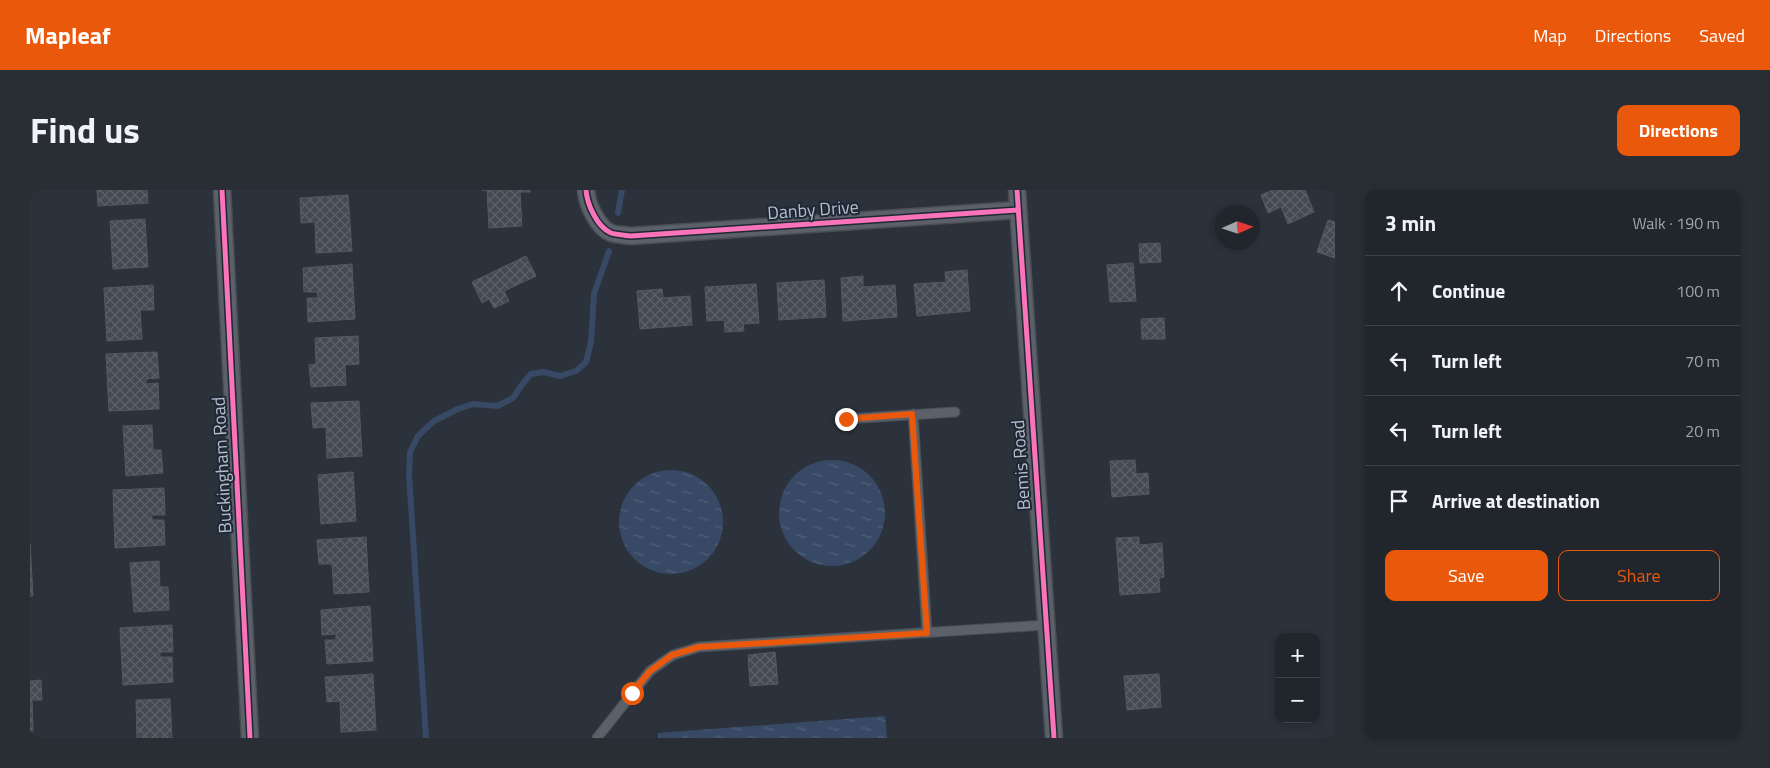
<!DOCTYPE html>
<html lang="en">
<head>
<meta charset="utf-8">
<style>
  :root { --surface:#20262c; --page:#282e34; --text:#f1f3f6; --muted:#a2a5a9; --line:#3d4348; --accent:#ea580c }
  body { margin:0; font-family:"Titillium Web",sans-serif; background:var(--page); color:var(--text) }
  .controls { position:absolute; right:15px; bottom:15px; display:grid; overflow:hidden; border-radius:10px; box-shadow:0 2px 8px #0003 }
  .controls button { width:45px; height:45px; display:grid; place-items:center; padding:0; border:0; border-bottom:1px solid var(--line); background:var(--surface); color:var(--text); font:25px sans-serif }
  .compass { position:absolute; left:1185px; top:15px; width:45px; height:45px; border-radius:50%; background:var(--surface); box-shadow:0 2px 8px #0003; rotate:87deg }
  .stop { position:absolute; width:15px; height:15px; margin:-11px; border:4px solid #ea580c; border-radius:50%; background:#fff }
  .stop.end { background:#ea580c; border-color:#fff; box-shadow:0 1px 5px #0008 }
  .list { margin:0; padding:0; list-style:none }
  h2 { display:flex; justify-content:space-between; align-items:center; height:65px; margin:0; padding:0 20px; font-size:21px }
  h2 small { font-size:16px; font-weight:400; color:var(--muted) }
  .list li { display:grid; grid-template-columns:32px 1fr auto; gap:15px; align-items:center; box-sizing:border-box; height:70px; padding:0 20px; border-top:1px solid var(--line) }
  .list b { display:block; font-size:19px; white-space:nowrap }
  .list em { font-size:16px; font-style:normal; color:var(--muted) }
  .actions { display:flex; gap:10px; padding:15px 20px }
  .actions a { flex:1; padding:11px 0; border:1px solid var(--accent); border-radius:10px; text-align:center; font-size:18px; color:var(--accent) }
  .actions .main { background:var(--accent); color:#fff }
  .icon { flex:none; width:28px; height:28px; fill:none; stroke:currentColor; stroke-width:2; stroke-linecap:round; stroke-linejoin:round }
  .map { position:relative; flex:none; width:1305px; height:548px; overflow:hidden; border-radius:10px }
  header { display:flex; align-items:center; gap:30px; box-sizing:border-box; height:70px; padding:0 25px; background:var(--accent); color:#fff }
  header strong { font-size:24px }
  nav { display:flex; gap:28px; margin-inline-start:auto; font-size:18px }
  .intro { display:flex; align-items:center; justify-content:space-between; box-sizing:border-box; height:120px; padding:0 30px }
  h1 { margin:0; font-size:35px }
  .button { padding:12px 22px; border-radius:10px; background:var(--accent); color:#fff; font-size:18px; font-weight:700 }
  main { display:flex; gap:30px; padding:0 30px }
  aside { flex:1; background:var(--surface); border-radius:10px; box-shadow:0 2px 8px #0003 }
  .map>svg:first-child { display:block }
  .water { fill:url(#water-ripples) }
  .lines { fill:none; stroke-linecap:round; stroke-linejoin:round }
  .stream { stroke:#374965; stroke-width:6 }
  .building { fill:url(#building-cross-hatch); stroke:#535962 }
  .service-casing { stroke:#494e55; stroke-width:11 }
  .minor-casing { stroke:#494e55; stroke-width:19 }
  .service { stroke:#5c6068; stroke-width:9 }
  .minor { stroke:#5c6068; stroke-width:16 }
  .cycleway-casing { stroke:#1e2836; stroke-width:8 }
  .cycleway { stroke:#fb73b8; stroke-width:5 }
  .route { stroke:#ea580c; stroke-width:6 }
  .labels { text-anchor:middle; stroke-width:4; stroke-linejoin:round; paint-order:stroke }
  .street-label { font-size:18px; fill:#b6becb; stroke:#1e2836 }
</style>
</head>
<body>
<header>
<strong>Mapleaf</strong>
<nav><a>Map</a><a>Directions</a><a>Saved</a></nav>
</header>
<div class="intro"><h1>Find us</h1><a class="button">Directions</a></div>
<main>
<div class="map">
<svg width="1305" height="548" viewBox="0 0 1305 548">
  <defs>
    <pattern id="water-ripples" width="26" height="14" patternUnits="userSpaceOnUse" patternTransform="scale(1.25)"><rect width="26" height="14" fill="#374965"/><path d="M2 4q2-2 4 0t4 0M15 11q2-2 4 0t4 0" fill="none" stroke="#52617a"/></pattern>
    <pattern id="building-cross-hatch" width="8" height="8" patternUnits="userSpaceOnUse" patternTransform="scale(1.25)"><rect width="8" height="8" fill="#444a52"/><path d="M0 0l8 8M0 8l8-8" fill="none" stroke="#5d626a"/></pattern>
  </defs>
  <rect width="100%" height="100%" fill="#2b323b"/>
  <g class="water">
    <circle cx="802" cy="323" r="53"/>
    <circle cx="641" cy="332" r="52"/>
    <path d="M855 526 857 548H628V543Z"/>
  </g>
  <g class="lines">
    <g class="stream">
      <path d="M588 23 592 0"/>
      <path d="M396 548 379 284 380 262 388 246 404 231 428 219 443 214 467 216 483 208 491 196 501 184 514 182 530 186 546 181 556 172 561 152 564 104 579 61"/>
    </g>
  </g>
  <g class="building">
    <path d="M67 0H117L118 13 68 16Z"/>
    <path d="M452 0H500V2H490L492 36 459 38 457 0Z"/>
    <path d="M1243 0H1275L1284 22 1258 34 1251 17 1238 23 1231 5Z"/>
    <path d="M318 5 322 61 286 63 285 32 271 33 270 8Z"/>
    <path d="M115 29 118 77 83 79 80 31Z"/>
    <path d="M1298 30 1305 32V68L1287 62Z"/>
    <path d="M1130 53 1131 72 1110 73 1109 54Z"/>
    <path d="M496 66 506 86 474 101 479 111 464 118 459 109 452 113 442 92Z"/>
    <path d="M1103 73 1106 111 1080 112 1077 75Z"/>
    <path d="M322 74 325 129 278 132 277 108H288L287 102H274L273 78Z"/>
    <path d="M937 80 940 121 887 126 884 94 916 92 915 82Z"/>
    <path d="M833 86V97L865 95 867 127 813 131 811 88Z"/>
    <path d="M794 90 796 127 749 130 747 93Z"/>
    <path d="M726 94 729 133 713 134 714 141 695 142 694 130 677 131 675 97Z"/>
    <path d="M123 95 124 120H110L112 149 77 151 74 98Z"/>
    <path d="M632 99 633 108 660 106 662 135 610 139 607 101Z"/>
    <path d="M1134 128 1135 149H1112L1111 129Z"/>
    <path d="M328 146 329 174 315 175 316 195 281 197 279 175 286 174 285 148Z"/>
    <path d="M127 162 129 188 116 189V194L128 193 129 219 79 221 76 164Z"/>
    <path d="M329 211 332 266 297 268 296 237 283 238 281 213Z"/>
    <path d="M122 235 123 260H131L133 283 96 286 93 236Z"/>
    <path d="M1105 270 1106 284 1118 283 1119 304 1082 307 1080 271Z"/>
    <path d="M323 282 326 331 291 334 288 285Z"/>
    <path d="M134 298 135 325H122V330H134L135 355 85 358 83 300Z"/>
    <path d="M336 347 339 402 304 404 302 374H289L287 350Z"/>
    <path d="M1109 347V355L1132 353 1134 387 1129 388 1130 402 1090 405 1086 348Z"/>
    <path d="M0 354 3 406H0Z"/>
    <path d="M129 371 130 397H138L139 420 104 422 100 373Z"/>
    <path d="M340 416 343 471 297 474 295 450H306V444L292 445 291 420Z"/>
    <path d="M142 435 143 462H130V467H142L143 492 93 495 90 438Z"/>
    <path d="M745 462 748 494 720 496 718 465Z"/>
    <path d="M343 484 346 540 311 542 310 511 297 512 295 487Z"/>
    <path d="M1129 484 1131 517 1097 520 1094 486Z"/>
    <path d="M11 490 12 510H2L3 541H0V491Z"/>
    <path d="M140 509 142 548H107L106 510Z"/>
  </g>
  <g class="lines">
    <g class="service-casing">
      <g id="service">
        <path d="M883 224 897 443"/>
        <path d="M816 229 925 222"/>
        <path d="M567 548 620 481 643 465 669 457 1016 435"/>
      </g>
    </g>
    <g class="minor-casing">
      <g id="minor">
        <path d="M192 0 220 548"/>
        <path d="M556 0C557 14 567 37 581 43 587 45 595 45 601 46L988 20"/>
        <path d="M987 0 1024 548"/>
      </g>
    </g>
    <use href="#service" class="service"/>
    <use href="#minor" class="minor"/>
    <g class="cycleway-casing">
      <g id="cycleway">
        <path d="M192 0 220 548"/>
        <path d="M556 0C557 14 567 37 581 43 587 45 595 45 601 46L988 20"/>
        <path d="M987 0 1024 548"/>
      </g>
    </g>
    <use href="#cycleway" class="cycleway"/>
  </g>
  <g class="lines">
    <path class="route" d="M602 503 620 481 642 465 669 457 897 443 882 224 816 229"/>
  </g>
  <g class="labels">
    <g class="street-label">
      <text transform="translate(783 20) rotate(-4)" y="6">Danby Drive</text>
      <text transform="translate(192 275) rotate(-93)" y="6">Buckingham Road</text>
      <text transform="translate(991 275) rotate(-94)" y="6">Bemis Road</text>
    </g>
  </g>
</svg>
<div class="controls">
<button>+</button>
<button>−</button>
</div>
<svg class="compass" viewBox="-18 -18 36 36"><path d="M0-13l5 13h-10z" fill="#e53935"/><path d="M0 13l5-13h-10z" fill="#a2a5a9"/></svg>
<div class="stop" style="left:602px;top:503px"></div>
<div class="stop end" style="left:816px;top:229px"></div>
</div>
<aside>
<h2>3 min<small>Walk · 190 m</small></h2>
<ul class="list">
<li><svg class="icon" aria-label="ahead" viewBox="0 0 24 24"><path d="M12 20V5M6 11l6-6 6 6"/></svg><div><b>Continue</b></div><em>100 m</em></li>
<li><svg class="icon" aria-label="left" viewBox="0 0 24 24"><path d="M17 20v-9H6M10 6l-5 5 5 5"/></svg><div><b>Turn left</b></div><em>70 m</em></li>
<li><svg class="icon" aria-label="left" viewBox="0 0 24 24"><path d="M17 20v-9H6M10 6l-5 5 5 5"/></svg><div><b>Turn left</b></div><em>20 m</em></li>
<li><svg class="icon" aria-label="arrive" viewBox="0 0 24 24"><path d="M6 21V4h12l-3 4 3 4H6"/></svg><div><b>Arrive at destination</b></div></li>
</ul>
<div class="actions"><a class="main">Save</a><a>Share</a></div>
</aside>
</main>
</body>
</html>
